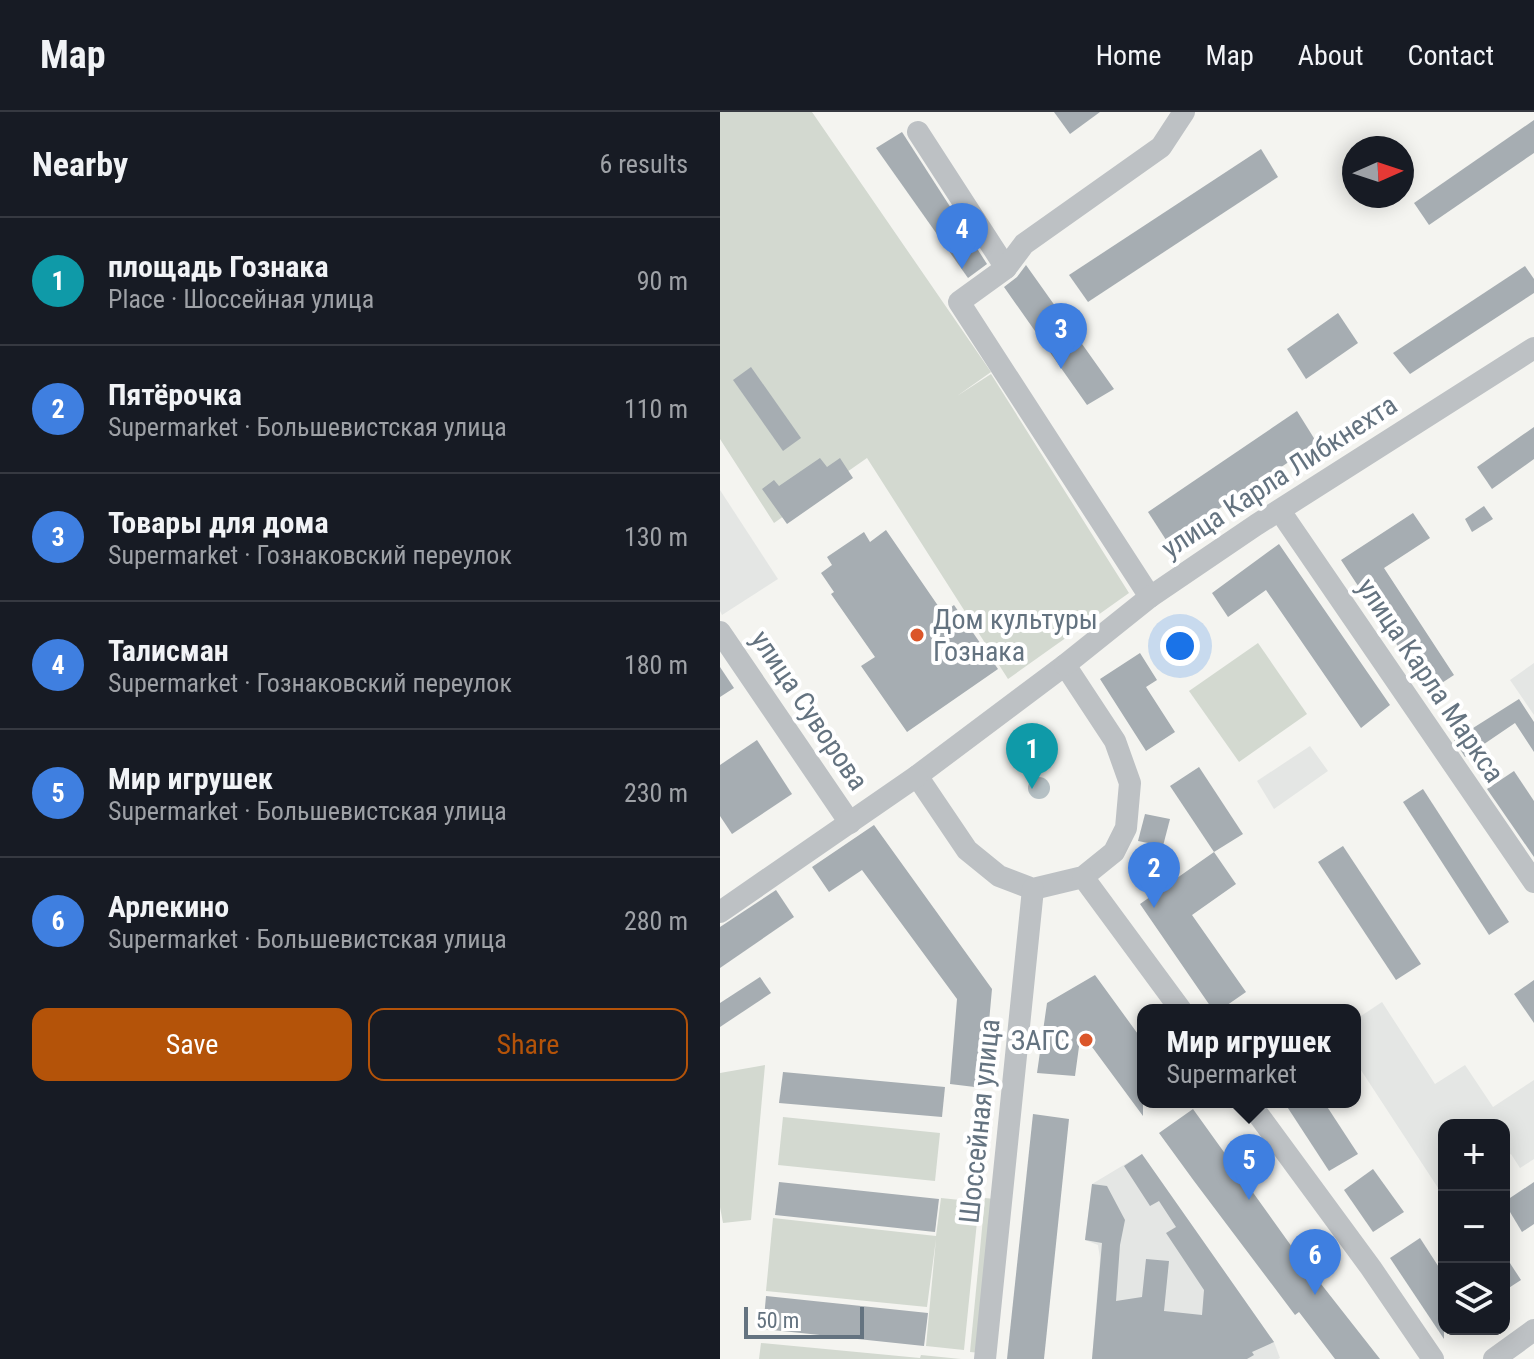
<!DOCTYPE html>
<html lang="en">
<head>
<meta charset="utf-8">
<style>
  :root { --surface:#171b24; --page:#20242c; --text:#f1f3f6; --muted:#9ea1a6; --line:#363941; --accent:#b45309 }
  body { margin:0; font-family:"Roboto Condensed",sans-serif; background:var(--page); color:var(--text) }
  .controls { position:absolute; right:24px; bottom:24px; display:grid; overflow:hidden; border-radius:16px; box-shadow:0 4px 20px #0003 }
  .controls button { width:72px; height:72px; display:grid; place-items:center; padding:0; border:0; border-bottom:2px solid var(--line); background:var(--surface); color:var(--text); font:40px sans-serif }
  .compass { position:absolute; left:622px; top:24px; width:72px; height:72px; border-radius:50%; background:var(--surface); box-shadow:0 4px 20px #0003; rotate:87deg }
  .scale { position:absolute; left:24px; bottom:20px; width:120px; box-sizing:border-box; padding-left:8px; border:4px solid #647380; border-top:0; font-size:22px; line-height:28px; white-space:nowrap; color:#647380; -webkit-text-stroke:6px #fff; paint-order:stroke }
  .you { position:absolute; left:460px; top:534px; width:28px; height:28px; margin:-20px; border:6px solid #fff; border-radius:50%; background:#1a73e8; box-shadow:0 0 0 12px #1a73e833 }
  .badge { display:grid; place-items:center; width:52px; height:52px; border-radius:50%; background:var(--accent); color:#fff; font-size:26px; font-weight:700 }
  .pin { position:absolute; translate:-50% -66px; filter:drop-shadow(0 2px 4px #0008) }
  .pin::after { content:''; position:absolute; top:42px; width:28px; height:24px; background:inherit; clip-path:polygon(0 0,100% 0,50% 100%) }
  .popup { position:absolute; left:417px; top:892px; width:224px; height:104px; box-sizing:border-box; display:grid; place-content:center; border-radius:16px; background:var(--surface); filter:drop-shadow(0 2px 6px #0005); font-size:26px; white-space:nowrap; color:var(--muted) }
  .popup b { font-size:30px; color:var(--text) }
  .popup::after { content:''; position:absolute; left:50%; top:100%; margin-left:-16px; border:16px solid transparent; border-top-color:var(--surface) }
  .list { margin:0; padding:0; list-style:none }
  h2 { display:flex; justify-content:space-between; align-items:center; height:104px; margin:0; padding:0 32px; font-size:34px }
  h2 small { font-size:26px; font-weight:400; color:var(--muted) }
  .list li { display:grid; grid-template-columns:52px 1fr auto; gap:24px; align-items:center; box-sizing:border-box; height:128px; padding:0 32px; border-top:2px solid var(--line) }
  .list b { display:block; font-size:30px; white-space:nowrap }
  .list p { margin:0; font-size:26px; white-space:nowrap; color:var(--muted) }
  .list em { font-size:26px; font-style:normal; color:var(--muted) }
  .actions { display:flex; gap:16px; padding:24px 32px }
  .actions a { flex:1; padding:18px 0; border:2px solid var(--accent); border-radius:16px; text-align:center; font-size:28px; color:var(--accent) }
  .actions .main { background:var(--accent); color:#fff }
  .icon { flex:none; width:44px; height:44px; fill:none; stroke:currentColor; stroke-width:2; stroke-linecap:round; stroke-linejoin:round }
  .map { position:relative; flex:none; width:814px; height:1247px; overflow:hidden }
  header { display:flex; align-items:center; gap:48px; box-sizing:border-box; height:112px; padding:0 40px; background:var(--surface); border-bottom:2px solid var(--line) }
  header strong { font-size:38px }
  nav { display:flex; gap:44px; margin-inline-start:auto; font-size:28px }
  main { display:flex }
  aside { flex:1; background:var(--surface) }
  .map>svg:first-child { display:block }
  .built { fill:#e4e6e4 }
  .green { fill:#d3d9d0 }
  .water { fill:#b6c1c5 }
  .building { fill:#a6adb2 }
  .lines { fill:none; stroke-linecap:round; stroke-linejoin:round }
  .minor { stroke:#bdc1c4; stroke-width:22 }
  .poi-dot { fill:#db562a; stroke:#fff; stroke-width:3 }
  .labels { text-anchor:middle; stroke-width:8; stroke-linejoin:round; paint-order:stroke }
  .street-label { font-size:28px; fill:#647380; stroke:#fff }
  .poi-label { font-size:28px; fill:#647380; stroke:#fff; text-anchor:start }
</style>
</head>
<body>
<header>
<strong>Map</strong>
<nav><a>Home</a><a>Map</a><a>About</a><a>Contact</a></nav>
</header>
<main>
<aside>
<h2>Nearby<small>6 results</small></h2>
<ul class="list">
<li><span class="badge" style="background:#0f9aa8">1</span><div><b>площадь Гознака</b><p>Place · Шоссейная улица</p></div><em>90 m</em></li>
<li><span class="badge" style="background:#3f7fe0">2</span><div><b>Пятёрочка</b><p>Supermarket · Большевистская улица</p></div><em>110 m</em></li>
<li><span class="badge" style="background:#3f7fe0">3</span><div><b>Товары для дома</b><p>Supermarket · Гознаковский переулок</p></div><em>130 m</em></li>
<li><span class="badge" style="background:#3f7fe0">4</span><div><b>Талисман</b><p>Supermarket · Гознаковский переулок</p></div><em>180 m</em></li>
<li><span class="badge" style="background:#3f7fe0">5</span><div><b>Мир игрушек</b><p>Supermarket · Большевистская улица</p></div><em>230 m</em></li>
<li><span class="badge" style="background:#3f7fe0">6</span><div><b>Арлекино</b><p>Supermarket · Большевистская улица</p></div><em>280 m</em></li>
</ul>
<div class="actions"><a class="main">Save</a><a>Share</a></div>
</aside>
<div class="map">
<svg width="814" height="1247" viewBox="0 0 814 1247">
  <rect width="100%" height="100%" fill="#f4f4f0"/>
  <g class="built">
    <path d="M0 378 58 467 2 503 0 499Z"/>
    <path d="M814 551V603L790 568Z"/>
    <path d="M590 634 608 659 554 697 537 669Z"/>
    <path d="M662 890 715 972 745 953 773 995 814 968V1047L800 1056 791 1042 784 1046V1013H724V1085L635 949V908Z"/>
    <path d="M422 1042 554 1230 560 1246 558 1247H372L380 1146 378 1133 365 1128 372 1072Z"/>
  </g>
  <g class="green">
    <path d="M0 0H92L271 260 237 284 271 262 409 481 288 567 147 346 54 411 0 327Z"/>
    <path d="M538 531 587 602 519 650 469 579Z"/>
    <path d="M45 953 31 1108 3 1111 0 1095V961Z"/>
    <path d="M63 1005 220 1021 215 1069 58 1053Z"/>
    <path d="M221 1086 259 1090 244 1238 206 1234 216 1127 207 1195 46 1179 53 1106 216 1124Z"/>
    <path d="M265 1086 275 1087 261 1241 250 1240Z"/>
    <path d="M41 1231 200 1246 201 1243 241 1247H39Z"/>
  </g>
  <circle class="water" cx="319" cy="676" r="11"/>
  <g class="building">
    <path d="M334 0H380L350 22Z"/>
    <path d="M814 8V41L709 113 694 91Z"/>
    <path d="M182 20 267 152 248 166 156 36Z"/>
    <path d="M541 37 558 65 368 190 349 163Z"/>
    <path d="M306 153 394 277 367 293 284 175 297 165Z"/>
    <path d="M805 154 814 167V181L690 262 673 241Z"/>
    <path d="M618 201 638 231 586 267 567 237Z"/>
    <path d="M31 255 81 326 63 339 13 268Z"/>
    <path d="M577 299 597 331 448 431 428 400Z"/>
    <path d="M814 315V347L772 377 757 355Z"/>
    <path d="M100 346 107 355 120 346 133 366 67 412 42 377 54 368 59 374Z"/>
    <path d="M764 394 773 407 752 420 745 407Z"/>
    <path d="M693 401 710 426 664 456 734 563 708 580 621 448Z"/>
    <path d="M166 418 223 501 234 493 278 557 187 620 141 554 155 545 111 482 114 480 101 461 112 453 107 445 144 420 150 430Z"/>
    <path d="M559 432 670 593 641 616 546 478 508 505 492 481Z"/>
    <path d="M420 541 437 568 426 575 455 620 426 639 380 567Z"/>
    <path d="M0 555 14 576 0 585Z"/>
    <path d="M799 587 814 610V640L795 611 745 645 734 628Z"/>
    <path d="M37 628 72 682 12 722 0 704V653Z"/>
    <path d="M479 655 523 722 494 740 450 674Z"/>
    <path d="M794 659 814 689V745L767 677Z"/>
    <path d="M703 677 789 810 769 823 683 690Z"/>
    <path d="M425 702 450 707 443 734 418 729Z"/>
    <path d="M154 713 272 877 263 976 230 972 237 887 142 758 109 780 92 755Z"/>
    <path d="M623 734 701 852 676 868 598 750Z"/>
    <path d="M494 740 516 772 472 803 526 880 500 898H493L420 792Z"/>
    <path d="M56 778 74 805 0 856V815Z"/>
    <path d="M375 863 423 929V1004L361 920 355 964 317 961 327 891Z"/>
    <path d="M40 865 51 881 0 915V891Z"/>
    <path d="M814 868V911L794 882Z"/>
    <path d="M63 960 225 975 222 1005 59 991Z"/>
    <path d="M564 990H604L638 1042 609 1059Z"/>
    <path d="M473 997 572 1135 660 1247H615L579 1200 575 1203 474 1069 439 1021Z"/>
    <path d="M313 1002 349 1007 324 1247H287Z"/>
    <path d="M422 1042 554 1230 532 1240 534 1243 527 1247H372L382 1131 365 1128 372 1072 387 1074 405 1108 400 1133 396 1189 422 1185 426 1147 449 1149 444 1199 482 1203 484 1178 446 1121 456 1115 439 1089 430 1094 404 1054Z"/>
    <path d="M653 1057 684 1100 653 1120 624 1078Z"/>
    <path d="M59 1070 219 1087 215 1120 55 1103Z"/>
    <path d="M814 1070V1112L802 1120 784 1090Z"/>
    <path d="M700 1126 724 1163V1227L670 1146Z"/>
    <path d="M784 1142 801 1168 784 1179Z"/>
    <path d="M46 1184 208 1201 204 1234 43 1217Z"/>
  </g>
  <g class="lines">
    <g class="minor">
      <path d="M198 20 286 156"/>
      <path d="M560 399 814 770"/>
      <path d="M430 485 239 190 286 156 304 132 441 35 464 0"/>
      <path d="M0 520 130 711"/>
      <path d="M345 553 395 629 410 671 406 716 394 740 363 765 313 777 279 764 247 738 197 664Z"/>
      <path d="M345 553 430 485 536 413 814 236"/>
      <path d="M363 765 461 898"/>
      <path d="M0 800 197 664"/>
      <path d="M529 990 651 1156 713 1247"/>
      <path d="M265 1247 313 777"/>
      <path d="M774 1247 814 1218"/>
    </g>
  </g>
  <g class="poi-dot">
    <circle cx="197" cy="523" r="8"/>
    <circle cx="366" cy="928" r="8"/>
  </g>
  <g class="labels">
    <g class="street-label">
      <text transform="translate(559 364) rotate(-33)" y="10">улица Карла Либкнехта</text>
      <text transform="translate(711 568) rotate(56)" y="10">улица Карла Маркса</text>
      <text transform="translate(90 598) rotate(56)" y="10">улица Суворова</text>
      <text transform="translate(259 1009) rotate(-84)" y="10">Шоссейная улица</text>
    </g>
    <g class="poi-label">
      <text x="213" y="517">Дом культуры<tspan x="213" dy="32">Гознака</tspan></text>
      <text x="350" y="938" text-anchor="end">ЗАГС</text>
    </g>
  </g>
</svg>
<div class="controls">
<button>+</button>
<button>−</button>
<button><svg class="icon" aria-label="layers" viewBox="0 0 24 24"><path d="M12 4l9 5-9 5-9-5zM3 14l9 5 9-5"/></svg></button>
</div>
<svg class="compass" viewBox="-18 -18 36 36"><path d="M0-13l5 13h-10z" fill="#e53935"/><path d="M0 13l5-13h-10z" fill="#9ea1a6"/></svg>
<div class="scale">50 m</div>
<div class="you"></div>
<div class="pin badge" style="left:312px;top:677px;background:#0f9aa8">1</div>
<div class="pin badge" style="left:434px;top:796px;background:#3f7fe0">2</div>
<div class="pin badge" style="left:341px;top:257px;background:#3f7fe0">3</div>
<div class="pin badge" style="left:242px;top:157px;background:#3f7fe0">4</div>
<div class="pin badge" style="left:529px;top:1088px;background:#3f7fe0">5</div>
<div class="popup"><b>Мир игрушек</b>Supermarket</div>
<div class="pin badge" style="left:595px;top:1183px;background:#3f7fe0">6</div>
</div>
</main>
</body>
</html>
